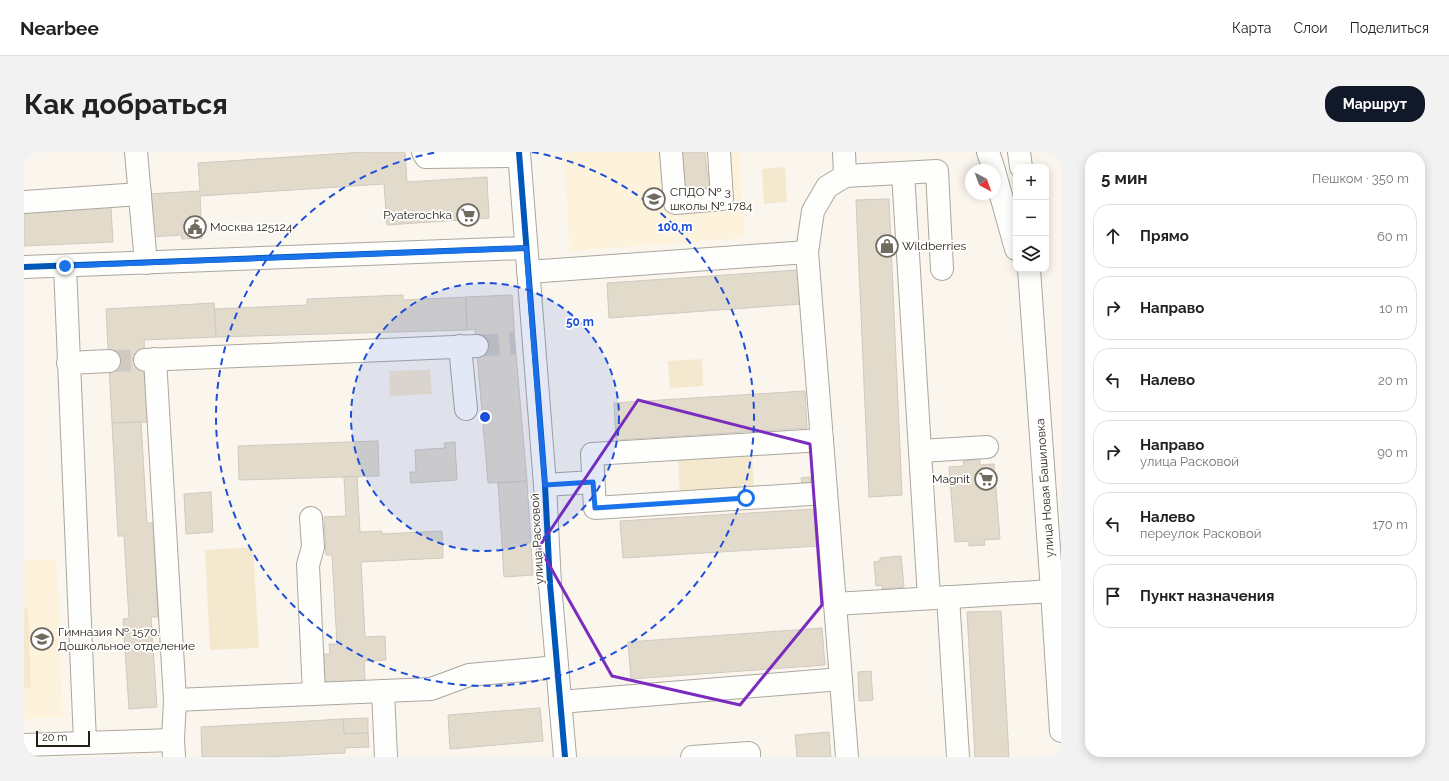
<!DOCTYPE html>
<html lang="ru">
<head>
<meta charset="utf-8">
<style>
  :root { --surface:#fff; --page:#f2f2f2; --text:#222; --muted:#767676; --line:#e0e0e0; --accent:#111827 }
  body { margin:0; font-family:Raleway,sans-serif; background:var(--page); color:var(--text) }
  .controls { position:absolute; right:12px; top:12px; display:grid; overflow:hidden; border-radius:8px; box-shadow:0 2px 10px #0003 }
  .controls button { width:36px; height:36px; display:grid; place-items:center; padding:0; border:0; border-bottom:1px solid var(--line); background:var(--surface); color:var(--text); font:20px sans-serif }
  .compass { position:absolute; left:941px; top:12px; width:36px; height:36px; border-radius:50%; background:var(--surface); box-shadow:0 2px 10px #0003; rotate:139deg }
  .scale { position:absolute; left:12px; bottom:10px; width:54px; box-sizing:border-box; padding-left:4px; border:2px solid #251e12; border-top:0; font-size:11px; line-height:14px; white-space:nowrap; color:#251e12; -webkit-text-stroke:3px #fff; paint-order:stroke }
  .stop { position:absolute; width:12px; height:12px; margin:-9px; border:3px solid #1a73e8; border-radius:50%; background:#fff }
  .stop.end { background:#1a73e8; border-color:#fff; box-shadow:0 1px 4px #0008 }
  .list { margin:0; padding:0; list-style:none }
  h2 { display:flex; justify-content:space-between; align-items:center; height:52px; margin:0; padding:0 16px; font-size:17px }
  h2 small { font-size:13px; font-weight:400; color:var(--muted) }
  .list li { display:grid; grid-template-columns:26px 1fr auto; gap:12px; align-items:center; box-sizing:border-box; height:64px; margin:0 8px 8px; padding:0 8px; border:1px solid var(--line); border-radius:16px }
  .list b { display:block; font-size:15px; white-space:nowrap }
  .list p { margin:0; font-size:13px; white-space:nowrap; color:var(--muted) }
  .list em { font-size:13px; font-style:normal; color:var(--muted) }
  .icon { flex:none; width:22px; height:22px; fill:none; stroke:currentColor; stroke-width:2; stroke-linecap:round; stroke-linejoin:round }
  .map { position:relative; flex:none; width:1037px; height:605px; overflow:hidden; border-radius:16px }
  header { display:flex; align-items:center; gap:24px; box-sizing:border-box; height:56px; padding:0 20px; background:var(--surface); border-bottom:1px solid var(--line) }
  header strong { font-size:19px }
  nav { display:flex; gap:22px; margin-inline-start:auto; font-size:14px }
  .intro { display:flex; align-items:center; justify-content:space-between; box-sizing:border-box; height:96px; padding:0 24px }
  h1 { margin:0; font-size:28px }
  .button { padding:10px 18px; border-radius:16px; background:var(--accent); color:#fff; font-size:14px; font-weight:700 }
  main { display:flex; gap:24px; padding:0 24px }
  aside { flex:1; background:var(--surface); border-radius:16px; box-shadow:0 2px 10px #0003 }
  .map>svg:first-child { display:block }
  .built { fill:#fdf2dc }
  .green { fill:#f4e8cf }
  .building { fill:#e2dbcb; stroke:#cfc9c0 }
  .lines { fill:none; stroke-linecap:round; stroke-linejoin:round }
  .minor-tunnel { stroke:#cfcbc2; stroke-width:22; stroke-dasharray:22 11; stroke-linecap:butt }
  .minor-casing { stroke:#aca79e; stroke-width:24 }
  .major-casing { stroke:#aca79e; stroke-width:24 }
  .minor { stroke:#fefefc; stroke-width:22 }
  .major { stroke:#fefefc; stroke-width:22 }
  .cycleway-casing { stroke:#fff; stroke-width:8 }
  .cycleway { stroke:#0057b8; stroke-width:6 }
  .route { stroke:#1a73e8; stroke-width:5 }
  .marked { fill:none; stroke:#7b2cbf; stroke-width:3; stroke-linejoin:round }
  .ring { fill:none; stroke:#1d4ed8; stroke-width:2; stroke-dasharray:7 5 }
  .labels { text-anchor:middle; stroke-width:3.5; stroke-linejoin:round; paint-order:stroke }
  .poi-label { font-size:12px; fill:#251e12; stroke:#fff; text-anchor:start }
  .street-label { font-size:12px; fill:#251e12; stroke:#fff }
  .centre { fill:#1d4ed8; stroke:#fff; stroke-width:2 }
  .ring-label { font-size:12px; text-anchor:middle; font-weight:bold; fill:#1d4ed8; stroke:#fff; stroke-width:3.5; stroke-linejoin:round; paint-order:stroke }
</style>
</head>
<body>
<header>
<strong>Nearbee</strong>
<nav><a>Карта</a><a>Слои</a><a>Поделиться</a></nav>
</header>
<div class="intro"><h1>Как добраться</h1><a class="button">Маршрут</a></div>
<main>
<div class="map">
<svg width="1037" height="605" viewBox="0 0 1037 605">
  <rect width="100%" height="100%" fill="#faf6ee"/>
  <g class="built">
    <path d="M539 0H715L721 86 546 99Z"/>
    <path d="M33 407 39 565 0 567V408Z"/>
  </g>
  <g class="green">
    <path d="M761 15 763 50 740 52 738 17Z"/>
    <path d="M678 207 679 234 646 236 644 209Z"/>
    <path d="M406 218 408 242 366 244 365 219Z"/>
    <path d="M728 301 730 336 656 341 654 305Z"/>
    <path d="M229 395 235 496 186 498 181 398Z"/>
    <path d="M4 455 7 535 0 536V456Z"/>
  </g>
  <g class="building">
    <path d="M339 0H381L383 30 463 25 465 66 363 73 360 32 176 44 178 86 158 87 157 83 126 85 123 42 176 39 174 11Z"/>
    <path d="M656 0H681L683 21H689L690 39 659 41Z"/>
    <path d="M865 47 878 343 845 345 832 48Z"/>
    <path d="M87 55 89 90 0 94V59Z"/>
    <path d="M775 118 777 152 585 166 583 131Z"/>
    <path d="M379 143V148L442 145 443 178 192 185 190 157 283 153V147Z"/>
    <path d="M488 143 491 191 503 329 464 331 451 177 443 178 442 145Z"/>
    <path d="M190 151 192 185 120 188 124 270 88 271 82 157Z"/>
    <path d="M781 239 783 276 592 288 590 251Z"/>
    <path d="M117 270 123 371H129L134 465H127L133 555 105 557 99 467 105 466 100 384H94L88 271Z"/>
    <path d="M354 289 355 324 215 328 214 294Z"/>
    <path d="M431 290 433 328 387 331 386 320H392L391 298 421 296 420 291Z"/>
    <path d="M956 307V313L970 312 976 387 960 388 961 393 945 394V389L931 390 925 315 940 314 939 309Z"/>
    <path d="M333 324 336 380 358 379V382L418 379 419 406 337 410 341 485 361 484 362 508 340 509 341 529 295 532V522H301L299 502H306L305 492H313L308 403H302L300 365 322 364 320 325Z"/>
    <path d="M786 325 787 334 778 335 777 326Z"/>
    <path d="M503 329 509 423 480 425 474 331Z"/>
    <path d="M187 340 189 380 162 382 160 342Z"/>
    <path d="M791 357 794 394 599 406 596 369Z"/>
    <path d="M877 404 880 435 858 437V433L852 434 850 410 856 409V406Z"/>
    <path d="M977 459 985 605H951L943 460Z"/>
    <path d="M798 476 801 513 607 527 604 490Z"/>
    <path d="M847 519 849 548 835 549 834 520Z"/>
    <path d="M516 556 519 589 426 597 424 563Z"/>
    <path d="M344 566V581L320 582 319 567Z"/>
    <path d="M319 567 320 582 344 581 345 595 321 596V601L241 605H178L177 575Z"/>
    <path d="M805 580 807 605H773L771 583Z"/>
  </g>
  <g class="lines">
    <g class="minor-tunnel">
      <path d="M453 194 491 191"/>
      <path d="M85 209 121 208"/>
    </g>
    <g class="minor-casing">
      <g id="minor">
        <path d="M112 0 122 111"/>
        <path d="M399 0 402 5 495 4"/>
        <path d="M495 0 521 333 526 432 541 605"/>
        <path d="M647 0 651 51 698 47 695 0"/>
        <path d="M820 0 821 24"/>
        <path d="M879 21 905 446"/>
        <path d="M0 50 116 42"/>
        <path d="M41 114 61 590"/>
        <path d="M0 115 502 96"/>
        <path d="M918 117 913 19 821 24 803 35 789 59 783 100 811 452 1028 439"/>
        <path d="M504 120 783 100"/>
        <path d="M436 194 442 257"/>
        <path d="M131 207 151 548"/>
        <path d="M121 208 453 194"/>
        <path d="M44 211 85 209"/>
        <path d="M798 288 568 302 571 356 802 341"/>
        <path d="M896 299 963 295"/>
        <path d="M521 333 569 330"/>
        <path d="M287 366 289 395 284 413 290 542"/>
        <path d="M924 445 934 605"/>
        <path d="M811 452 823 605"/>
        <path d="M359 539 362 605"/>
        <path d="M536 550 817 527"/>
        <path d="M0 593 149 588"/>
        <path d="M150 605 149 588 151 548 407 537 445 523 533 515"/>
        <path d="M668 605 725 601V605"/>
      </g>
    </g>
    <g class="major-casing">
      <g id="major">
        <path d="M964 0 970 18"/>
        <path d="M995 0 997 15"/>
        <path d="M971 22 992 97"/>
        <path d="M1005 117 1028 439 1037 579"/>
      </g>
    </g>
    <use href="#minor" class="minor"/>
    <use href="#major" class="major"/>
    <g class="cycleway-casing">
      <g id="cycleway">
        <path d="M495 0 521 333 526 432 541 605"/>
        <path d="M0 115 502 96"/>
      </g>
    </g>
    <use href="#cycleway" class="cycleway"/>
  </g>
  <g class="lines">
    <path class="route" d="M41 114 502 96 521 333 569 330 571 356 722 346"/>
  </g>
  <path class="marked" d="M614 248 786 292 798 453 716 553 588 524 515 395Z"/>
  <circle cx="461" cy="265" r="134" fill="#1d4ed8" fill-opacity=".12"/>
  <g class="ring">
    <circle cx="461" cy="265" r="134"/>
    <path d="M508 0A269 269 0 1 1 414 0"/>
  </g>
  <defs>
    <g id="school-ring" transform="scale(1.15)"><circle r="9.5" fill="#fff" stroke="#706a5f" stroke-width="1.5"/><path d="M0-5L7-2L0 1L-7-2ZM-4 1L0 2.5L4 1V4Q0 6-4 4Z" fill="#706a5f"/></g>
    <g id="supermarket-ring" transform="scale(1.15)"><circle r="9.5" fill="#fff" stroke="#706a5f" stroke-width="1.5"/><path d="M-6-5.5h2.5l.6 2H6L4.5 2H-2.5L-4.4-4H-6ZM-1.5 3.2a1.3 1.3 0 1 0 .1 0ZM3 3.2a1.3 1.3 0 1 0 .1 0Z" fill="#706a5f"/></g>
    <g id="civic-ring" transform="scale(1.15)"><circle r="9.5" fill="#fff" stroke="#706a5f" stroke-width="1.5"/><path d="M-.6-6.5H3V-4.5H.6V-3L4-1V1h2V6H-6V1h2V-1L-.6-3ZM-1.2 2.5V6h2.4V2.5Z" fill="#706a5f"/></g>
    <g id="shop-ring" transform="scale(1.15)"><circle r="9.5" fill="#fff" stroke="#706a5f" stroke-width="1.5"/><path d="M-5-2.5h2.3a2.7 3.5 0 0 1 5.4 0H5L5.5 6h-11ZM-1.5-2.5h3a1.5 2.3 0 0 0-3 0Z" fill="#706a5f"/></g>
  </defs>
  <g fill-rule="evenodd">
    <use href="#school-ring" x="630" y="47"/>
    <use href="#supermarket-ring" x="444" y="63"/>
    <use href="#civic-ring" x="171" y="75"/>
    <use href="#shop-ring" x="863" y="94"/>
    <use href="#supermarket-ring" x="962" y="327"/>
    <use href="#school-ring" x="18" y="487"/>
  </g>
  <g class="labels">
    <g class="poi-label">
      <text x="646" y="44">СПДО № 3<tspan x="646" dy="14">школы № 1784</tspan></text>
      <text x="428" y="67" text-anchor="end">Pyaterochka</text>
      <text x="186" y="79">Москва 125124</text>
      <text x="878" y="98">Wildberries</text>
      <text x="946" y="331" text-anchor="end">Magnit</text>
      <text x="34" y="484">Гимназия № 1570.<tspan x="34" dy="14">Дошкольное отделение</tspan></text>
    </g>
    <g class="street-label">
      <text transform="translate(1021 336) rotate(-94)" y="4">улица Новая Башиловка</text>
      <text transform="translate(513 387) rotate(-93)" y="4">улица Расковой</text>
    </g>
  </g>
  <circle cx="461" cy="265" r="6" class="centre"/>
  <g class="ring-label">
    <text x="651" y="79">100 m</text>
    <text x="556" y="174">50 m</text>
  </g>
</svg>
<div class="controls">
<button>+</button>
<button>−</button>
<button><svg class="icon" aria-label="layers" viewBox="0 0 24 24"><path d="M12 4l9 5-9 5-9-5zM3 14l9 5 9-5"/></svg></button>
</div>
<svg class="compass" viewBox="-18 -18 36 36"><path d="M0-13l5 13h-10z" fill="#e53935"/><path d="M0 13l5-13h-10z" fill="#767676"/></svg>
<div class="scale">20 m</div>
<div class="stop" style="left:722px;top:346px"></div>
<div class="stop end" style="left:41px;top:114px"></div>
</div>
<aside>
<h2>5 мин<small>Пешком · 350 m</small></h2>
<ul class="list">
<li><svg class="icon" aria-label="ahead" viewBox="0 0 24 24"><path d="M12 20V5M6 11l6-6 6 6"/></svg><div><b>Прямо</b></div><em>60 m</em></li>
<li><svg class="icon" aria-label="right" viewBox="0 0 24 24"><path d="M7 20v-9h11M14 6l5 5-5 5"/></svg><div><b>Направо</b></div><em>10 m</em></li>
<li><svg class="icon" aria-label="left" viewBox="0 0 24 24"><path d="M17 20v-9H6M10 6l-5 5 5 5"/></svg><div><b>Налево</b></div><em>20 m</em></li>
<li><svg class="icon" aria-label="right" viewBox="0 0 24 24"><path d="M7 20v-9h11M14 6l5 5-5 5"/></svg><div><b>Направо</b><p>улица Расковой</p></div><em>90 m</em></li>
<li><svg class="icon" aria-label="left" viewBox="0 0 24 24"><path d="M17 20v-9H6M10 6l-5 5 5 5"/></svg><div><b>Налево</b><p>переулок Расковой</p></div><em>170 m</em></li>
<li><svg class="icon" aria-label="arrive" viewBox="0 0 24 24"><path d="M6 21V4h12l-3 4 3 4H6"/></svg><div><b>Пункт назначения</b></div></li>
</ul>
</aside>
</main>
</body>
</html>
